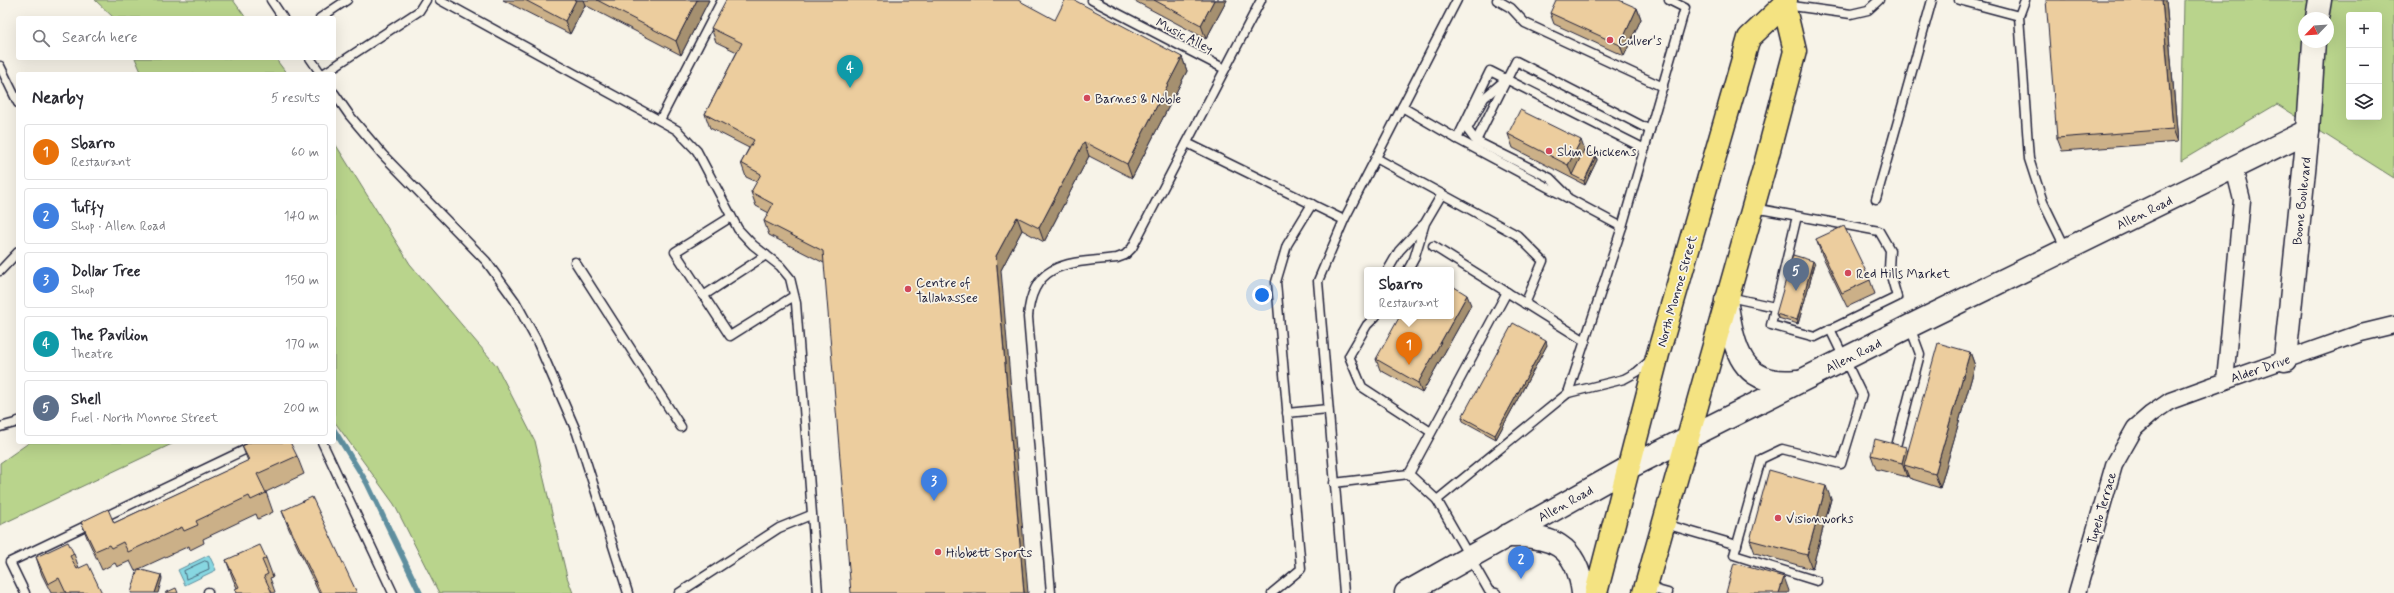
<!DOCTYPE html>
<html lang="en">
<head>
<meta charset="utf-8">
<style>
  :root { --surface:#fff; --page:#f7f7f7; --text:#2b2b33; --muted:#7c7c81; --line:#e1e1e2; --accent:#0b8043 }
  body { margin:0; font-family:Mynerve,sans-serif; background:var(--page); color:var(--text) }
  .controls { position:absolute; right:12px; top:12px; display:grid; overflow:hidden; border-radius:4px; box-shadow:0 4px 16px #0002 }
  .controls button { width:36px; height:36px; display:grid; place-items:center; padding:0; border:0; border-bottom:1px solid var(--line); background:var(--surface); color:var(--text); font:20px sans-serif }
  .compass { position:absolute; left:2298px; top:12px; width:36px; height:36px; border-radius:50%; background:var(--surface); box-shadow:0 4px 16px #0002; rotate:245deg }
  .you { position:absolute; left:1262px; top:295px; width:14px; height:14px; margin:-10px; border:3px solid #fff; border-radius:50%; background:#1a73e8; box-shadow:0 0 0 6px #1a73e833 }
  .badge { display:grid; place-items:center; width:26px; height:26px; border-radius:50%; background:var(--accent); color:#fff; font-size:13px; font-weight:700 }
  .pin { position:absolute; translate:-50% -33px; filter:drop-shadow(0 1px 2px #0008) }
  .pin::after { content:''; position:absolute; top:21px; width:14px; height:12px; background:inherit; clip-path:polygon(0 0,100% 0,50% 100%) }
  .popup { position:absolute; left:1364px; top:267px; width:90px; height:52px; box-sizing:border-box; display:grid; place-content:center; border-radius:4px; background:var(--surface); filter:drop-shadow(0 1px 3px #0005); font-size:13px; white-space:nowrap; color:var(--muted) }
  .popup b { font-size:15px; color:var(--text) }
  .popup::after { content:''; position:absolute; left:50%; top:100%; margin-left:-8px; border:8px solid transparent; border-top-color:var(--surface) }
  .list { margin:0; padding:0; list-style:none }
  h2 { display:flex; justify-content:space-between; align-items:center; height:52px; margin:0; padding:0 16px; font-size:17px }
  h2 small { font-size:13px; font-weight:400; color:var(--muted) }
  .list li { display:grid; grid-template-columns:26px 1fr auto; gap:12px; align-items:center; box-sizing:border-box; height:56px; margin:0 8px 8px; padding:0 8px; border:1px solid var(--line); border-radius:4px }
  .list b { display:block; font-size:15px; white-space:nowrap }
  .list p { margin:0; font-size:13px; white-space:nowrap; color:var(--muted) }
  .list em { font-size:13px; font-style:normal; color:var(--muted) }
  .icon { flex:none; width:22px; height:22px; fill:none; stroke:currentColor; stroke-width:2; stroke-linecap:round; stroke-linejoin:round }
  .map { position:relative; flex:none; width:2394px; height:593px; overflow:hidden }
  .search { position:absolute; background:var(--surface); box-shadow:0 4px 16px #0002; left:16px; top:16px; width:320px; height:44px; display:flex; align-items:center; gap:10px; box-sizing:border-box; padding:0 14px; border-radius:4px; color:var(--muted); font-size:15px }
  .panel { position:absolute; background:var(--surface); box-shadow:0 4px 16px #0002; left:16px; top:72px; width:320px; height:372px; border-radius:4px }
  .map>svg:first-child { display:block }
  .green { fill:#b9d48c; stroke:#6e7b64; fill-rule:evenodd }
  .water { fill:#87d7e1; stroke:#5f8f9f }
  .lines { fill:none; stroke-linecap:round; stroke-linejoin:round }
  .shore { stroke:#4a6a7d; stroke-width:1 }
  .stream { stroke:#5f8f9f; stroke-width:5.5 }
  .lane-casing { stroke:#22223b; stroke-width:11 }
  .street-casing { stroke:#22223b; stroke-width:19 }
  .secondary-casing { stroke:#22223b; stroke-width:25 }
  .primary-casing { stroke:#22223b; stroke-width:25 }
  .lane { stroke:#f7f3e8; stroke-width:8 }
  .street { stroke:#f7f3e8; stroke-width:16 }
  .secondary { stroke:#f7f3e8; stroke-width:22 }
  .primary { stroke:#f4e382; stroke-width:22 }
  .wall { fill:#cbb088; stroke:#22223b }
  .shaded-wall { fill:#a5906f; stroke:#22223b }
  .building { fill:#eccd9e; stroke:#22223b }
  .poi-dot { fill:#d1495b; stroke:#f7f3e8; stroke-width:1.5 }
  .labels { text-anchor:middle; stroke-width:3.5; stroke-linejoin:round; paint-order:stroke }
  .street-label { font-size:13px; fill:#22223b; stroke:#f7f3e8 }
  .poi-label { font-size:13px; fill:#22223b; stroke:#f7f3e8; text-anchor:start }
</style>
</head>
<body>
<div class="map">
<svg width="2394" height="593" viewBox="0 0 2394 593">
  <rect width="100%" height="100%" fill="#f7f3e8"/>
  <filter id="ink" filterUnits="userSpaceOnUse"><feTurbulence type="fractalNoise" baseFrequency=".025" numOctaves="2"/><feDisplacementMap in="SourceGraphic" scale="8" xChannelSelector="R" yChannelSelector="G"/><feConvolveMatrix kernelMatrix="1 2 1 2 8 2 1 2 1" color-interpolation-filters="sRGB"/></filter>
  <g filter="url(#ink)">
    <g class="green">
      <path d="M95 0H233L246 18H114Z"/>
      <path d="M2184 0H2394V178L2277 104 2181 161ZM2349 15H2379V117H2349ZM2304 18H2328V42H2304Z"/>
      <path d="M135 58H275L287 74H142Z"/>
      <path d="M334 142 410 264 496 365 535 441 567 577 573 593H439L394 504 334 421Z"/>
      <path d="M30 442H176L0 525V463Z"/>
    </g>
    <path class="water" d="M209 555 216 570 185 585 178 570Z"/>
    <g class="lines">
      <path class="shore" d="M205 561 208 562 209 569 186 579 184 571Z"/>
      <path class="stream" d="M334 430 367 483 420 593"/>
      <g class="lane-casing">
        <g id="lane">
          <path d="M271 0 283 18"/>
          <path d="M440 0 677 130 697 151 738 229 753 245 780 266 790 278 796 303 818 593"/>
          <path d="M1092 0 1225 69"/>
          <path d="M1497 0 1511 8 1525 23 1663 87"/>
          <path d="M1959 0 2019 16"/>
          <path d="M2025 0 2019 16 2029 159 2043 202 2066 249"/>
          <path d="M1785 5 1851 14 1868 10 1879 0"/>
          <path d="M320 18 347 0"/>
          <path d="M310 58 321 74"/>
          <path d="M0 66 18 103"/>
          <path d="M323 74 419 11 426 0"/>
          <path d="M1504 81 1484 98 1467 129 1476 141 1550 178 1566 194"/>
          <path d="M334 93 350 116 383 155 486 261 515 301 537 341 577 433 628 593"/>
          <path d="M1402 107 1457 139 1622 227"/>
          <path d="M660 120 722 0"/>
          <path d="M1457 139 1490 71 1645 149"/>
          <path d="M1476 141 1516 61 1650 130"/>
          <path d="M1187 143 1344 220"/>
          <path d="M1376 158 1517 235 1543 261 1525 304"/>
          <path d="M1876 199 1932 0"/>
          <path d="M1754 208 1879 231 1890 250 1889 269 1897 297 1815 337 1771 325 1797 216"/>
          <path d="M731 217 675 252 730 336 794 296"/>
          <path d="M1433 246 1585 341"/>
          <path d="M575 262 681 427"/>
          <path d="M1388 270 1399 251 1423 225"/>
          <path d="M1408 270 1414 259 1425 223 1442 194"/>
          <path d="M0 271 18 252"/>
          <path d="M703 296 766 255"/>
          <path d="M1729 297 1775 307"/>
          <path d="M1376 316 1367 325 1349 356 1362 387 1431 432"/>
          <path d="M1568 393 1622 227 1685 8 1669 0"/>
          <path d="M1287 413 1328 409"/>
          <path d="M0 427 15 423 18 421"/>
          <path d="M322 442 393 593"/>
          <path d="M1894 454 1920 354 1910 327"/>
          <path d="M1409 474 1507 292"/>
          <path d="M1334 483 1409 474 1437 500 1489 591 1496 593"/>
          <path d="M1437 500 1568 393 1624 379 1637 372 1652 359"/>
          <path d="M1665 524 1737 545"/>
          <path d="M1817 581 1734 555 1761 459 1782 449 1841 464 1862 395 1830 329"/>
          <path d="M1646 587 1668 593"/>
          <path d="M208 592V593"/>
          <path d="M25 593 10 562 261 442"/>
          <path d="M679 593 779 528 811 515"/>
          <path d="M1051 593 1028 317C1032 260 1071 263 1117 258L1125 255 1132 248 1261 0"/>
          <path d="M1272 593 1301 569 1276 282 1287 245 1312 204"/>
          <path d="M1344 593 1318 281 1344 220 1457 0"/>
        </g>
      </g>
      <g class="street-casing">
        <g id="street">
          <path d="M2225 381 2242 200 2234 168"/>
          <path d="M2077 593 2114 465 2135 428 2151 414 2170 401 2225 381 2361 333 2394 325"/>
        </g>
      </g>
      <g class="secondary-casing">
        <g id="secondary">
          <path d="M2317 18 2320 0"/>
          <path d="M1726 300C1734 347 1739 387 1797 381"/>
          <path d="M2285 360 2308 131 2314 42"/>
          <path d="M1506 536C1551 535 1577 544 1583 593"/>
          <path d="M1406 593 1628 468 1910 326 2308 131"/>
        </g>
      </g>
      <g class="primary-casing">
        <g id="primary">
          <path d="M1596 593 1658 354 1749 38 1784 5"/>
          <path d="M1644 593 1765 165 1795 51 1784 5 1786 0"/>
        </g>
      </g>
      <use href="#lane" class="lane"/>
      <use href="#street" class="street"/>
      <use href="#secondary" class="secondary"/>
      <use href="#primary" class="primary"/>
    </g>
    <g class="wall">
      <path d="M503 0H709L681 55 585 5 570 34Z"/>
      <path d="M1133 0H1227L1206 39Z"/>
      <path d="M2166 0 2178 142 2062 151 2057 138Z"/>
      <path d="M1637 8 1641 19 1624 56 1554 24 1550 13Z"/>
      <path d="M1055 20 1182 57 1187 71 1132 178 1089 156 1044 242 1022 230 1001 270 824 263 769 235 764 221 769 213 756 206 751 192 757 182 746 177 741 163 749 148 710 128 705 114 737 52 716 42 711 28Z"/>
      <path d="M1508 134 1584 150 1596 156 1597 160 1585 185 1513 148Z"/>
      <path d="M1816 239 1870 280 1875 294 1847 307 1821 253Z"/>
      <path d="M1815 264 1798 324 1778 318 1776 314Z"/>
      <path d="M1471 305 1422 393 1380 370 1376 359Z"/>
      <path d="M1547 345 1496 439 1463 421 1462 417Z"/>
      <path d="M1970 352 1975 366 1940 488 1909 478 1908 475 1907 477 1876 469 1871 455 1908 451Z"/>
      <path d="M242 446 297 456 304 474 266 492 273 512 258 519 256 514 203 539 204 543 190 550 189 546 139 569 162 579 138 569 135 571 130 561 117 567 115 563 102 570 88 540 81 522 114 523 248 461Z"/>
      <path d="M1831 499 1812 569 1755 553 1750 540Z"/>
      <path d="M282 511 357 593H319L289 529Z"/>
      <path d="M74 554 79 568 102 593H51L42 575 36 557Z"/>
      <path d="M266 558 273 577 270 578 275 592 273 593H237V588L233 579 226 560Z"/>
    </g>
    <g class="shaded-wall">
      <path d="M576 0H583L585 5 570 34 565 21Z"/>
      <path d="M697 0H709L681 55 676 41Z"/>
      <path d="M1214 0H1227L1206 39 1201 25Z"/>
      <path d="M2162 0H2166L2178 142 2173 129Z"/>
      <path d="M1637 8 1641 19 1624 56 1620 45Z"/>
      <path d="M1182 57 1187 71 1132 178 1127 164Z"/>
      <path d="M1581 140 1586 154 1572 175 1568 165Z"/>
      <path d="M1084 142 1089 156 1044 242 1039 228Z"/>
      <path d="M1596 156 1597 160 1585 185 1584 181Z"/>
      <path d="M1017 217 1022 230 1001 270 1028 593H1024L996 256Z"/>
      <path d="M1813 261 1815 264 1798 324 1797 320Z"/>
      <path d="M1467 295 1471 305 1422 393 1418 383Z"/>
      <path d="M1546 341 1547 345 1496 439 1495 435Z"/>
      <path d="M1970 352 1975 366 1940 488 1935 474Z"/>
      <path d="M1906 447 1911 461 1904 465 1908 475 1907 477 1902 463Z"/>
      <path d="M1826 486 1831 499 1812 569 1807 555Z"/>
      <path d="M161 575 162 579 158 593H155Z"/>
      <path d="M1784 577 1789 591 1788 593H1779Z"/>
    </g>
    <g class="building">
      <path d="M525 0H576L565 21Z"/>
      <path d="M597 0H697L676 41Z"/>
      <path d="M726 0H1018L1055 20 1065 0H1074L1182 57 1127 164 1084 142 1039 228 1017 217 996 256 1024 593H851L823 251 764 221 773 204 751 192 761 174 741 163 754 140 705 114 742 43 711 28Z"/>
      <path d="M1154 0H1214L1201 25Z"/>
      <path d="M1556 0H1619L1637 8 1620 45 1550 13Z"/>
      <path d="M2046 0H2162L2173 129 2057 138Z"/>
      <path d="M1520 110 1581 140 1568 165 1508 134Z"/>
      <path d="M1584 150 1596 156 1584 181 1572 175Z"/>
      <path d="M1844 226 1870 280 1842 293 1816 239Z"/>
      <path d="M1793 255 1813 261 1797 320 1776 314Z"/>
      <path d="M1451 285 1467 295 1418 383 1376 359 1400 316H1451Z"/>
      <path d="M1513 323 1546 341 1495 435 1462 417Z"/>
      <path d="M1938 343 1970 352 1935 474 1904 465Z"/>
      <path d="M1875 439 1906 447 1902 463 1871 455Z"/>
      <path d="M251 442H290L297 456 257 474 266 493 251 500 249 496 196 521 198 525 184 531 182 527 128 552 123 542 111 548 109 545 95 551 81 522 108 509 114 523 249 460 242 446Z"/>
      <path d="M1769 470 1826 486 1807 555 1750 540Z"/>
      <path d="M312 497 357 593H321L282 511Z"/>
      <path d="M68 542 74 554 70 556 77 569 88 564 102 593H66L59 578 48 584 36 557Z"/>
      <path d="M260 545 266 558 262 560 268 574 264 576 272 593H237L235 589 239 587 226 560Z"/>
      <path d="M1734 563 1784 577 1779 593H1726Z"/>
      <path d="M138 569 161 575 155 593H131Z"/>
      <path d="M176 588 178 593H165Z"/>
    </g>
  </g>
  <g class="poi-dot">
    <circle cx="1610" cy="40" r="4"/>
    <circle cx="1087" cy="98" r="4"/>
    <circle cx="1549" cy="151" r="4"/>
    <circle cx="1848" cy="273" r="4"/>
    <circle cx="908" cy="289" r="4"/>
    <circle cx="1778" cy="518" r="4"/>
    <circle cx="938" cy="552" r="4"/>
  </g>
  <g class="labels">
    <g class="street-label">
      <text transform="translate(1185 35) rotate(27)" y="5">Music Alley</text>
      <text transform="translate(2301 201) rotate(-84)" y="5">Boone Boulevard</text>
      <text transform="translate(2144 212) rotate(-26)" y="5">Allen Road</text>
      <text transform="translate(1676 291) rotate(-74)" y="5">North Monroe Street</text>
      <text transform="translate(1853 355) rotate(-27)" y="5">Allen Road</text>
      <text transform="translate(2260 368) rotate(-19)" y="5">Alder Drive</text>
      <text transform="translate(1565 503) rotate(-29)" y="5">Allen Road</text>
      <text transform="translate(2101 508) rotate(-74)" y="5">Tupelo Terrace</text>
    </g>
    <g class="poi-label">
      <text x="1618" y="45">Culver's</text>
      <text x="1095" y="103">Barnes &amp; Noble</text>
      <text x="1557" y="156">Slim Chickens</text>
      <text x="1856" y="278">Red Hills Market</text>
      <text x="916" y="287">Centre of<tspan x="916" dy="15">Tallahassee</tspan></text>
      <text x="1786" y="523">Visionworks</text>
      <text x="946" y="557">Hibbett Sports</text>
    </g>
  </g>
</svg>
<div class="controls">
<button>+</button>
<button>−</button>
<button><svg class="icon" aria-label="layers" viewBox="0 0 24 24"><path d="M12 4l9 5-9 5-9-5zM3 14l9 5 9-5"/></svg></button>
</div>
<svg class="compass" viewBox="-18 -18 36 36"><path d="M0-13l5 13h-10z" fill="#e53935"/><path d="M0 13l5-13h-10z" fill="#7c7c81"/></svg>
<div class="you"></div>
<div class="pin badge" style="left:1409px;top:365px;background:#e8710a">1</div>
<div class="popup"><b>Sbarro</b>Restaurant</div>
<div class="pin badge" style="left:1521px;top:579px;background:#3f7fe0">2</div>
<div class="pin badge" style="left:934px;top:501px;background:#3f7fe0">3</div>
<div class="pin badge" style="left:850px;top:88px;background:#0f9aa8">4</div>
<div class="pin badge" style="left:1796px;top:291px;background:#5c6f8a">5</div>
<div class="search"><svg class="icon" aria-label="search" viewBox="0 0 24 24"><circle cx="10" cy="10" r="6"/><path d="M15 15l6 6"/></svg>Search here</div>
<section class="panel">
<h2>Nearby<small>5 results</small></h2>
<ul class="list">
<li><span class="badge" style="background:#e8710a">1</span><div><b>Sbarro</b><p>Restaurant</p></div><em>60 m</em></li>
<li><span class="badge" style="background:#3f7fe0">2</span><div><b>Tuffy</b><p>Shop · Allen Road</p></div><em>140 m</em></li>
<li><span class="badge" style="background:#3f7fe0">3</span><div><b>Dollar Tree</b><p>Shop</p></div><em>150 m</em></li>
<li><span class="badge" style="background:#0f9aa8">4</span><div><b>The Pavilion</b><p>Theatre</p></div><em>170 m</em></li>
<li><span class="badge" style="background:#5c6f8a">5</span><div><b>Shell</b><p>Fuel · North Monroe Street</p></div><em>200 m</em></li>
</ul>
</section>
</div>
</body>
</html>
